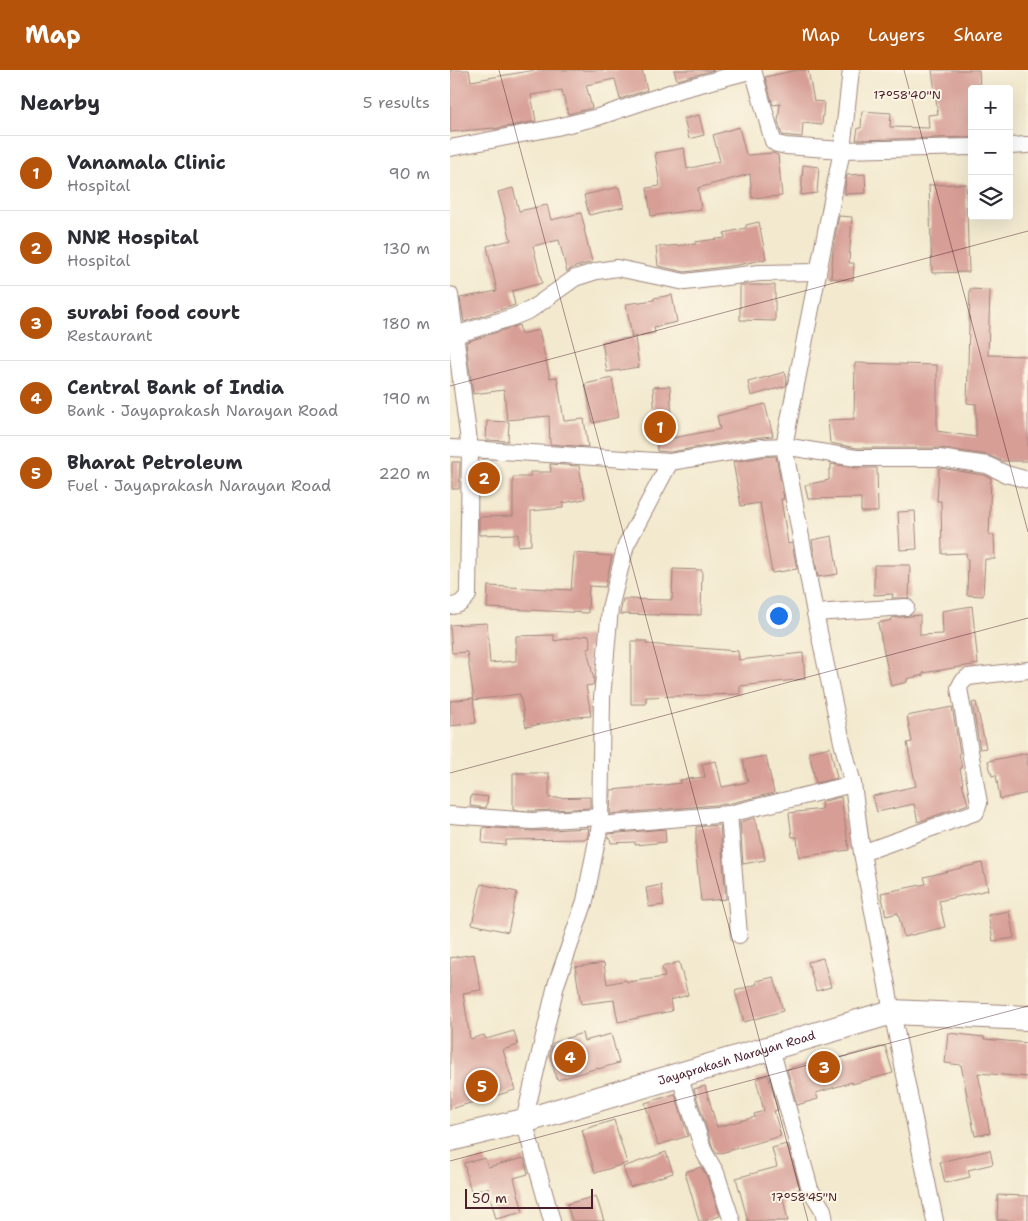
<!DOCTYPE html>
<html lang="en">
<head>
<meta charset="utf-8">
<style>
  :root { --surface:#fff; --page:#f7f7f7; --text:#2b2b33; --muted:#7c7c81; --line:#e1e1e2; --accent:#b45309 }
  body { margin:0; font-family:"Shantell Sans",sans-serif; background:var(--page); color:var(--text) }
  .controls { position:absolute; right:15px; top:15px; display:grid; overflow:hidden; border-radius:5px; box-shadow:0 5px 20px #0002 }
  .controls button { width:45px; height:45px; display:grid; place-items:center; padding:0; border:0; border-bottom:1px solid var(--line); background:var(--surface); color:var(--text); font:25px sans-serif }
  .scale { position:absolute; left:15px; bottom:12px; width:128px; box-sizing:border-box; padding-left:5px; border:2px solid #4a1f2b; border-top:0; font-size:14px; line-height:18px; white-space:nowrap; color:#4a1f2b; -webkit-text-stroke:4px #fcf5e5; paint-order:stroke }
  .you { position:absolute; left:328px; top:545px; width:18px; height:18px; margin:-12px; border:4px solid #fff; border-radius:50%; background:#1a73e8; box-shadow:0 0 0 8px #1a73e833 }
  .badge { display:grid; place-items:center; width:32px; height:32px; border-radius:50%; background:var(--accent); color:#fff; font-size:16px; font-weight:700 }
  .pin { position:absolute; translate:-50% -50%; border:2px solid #fff; box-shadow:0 1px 5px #0006 }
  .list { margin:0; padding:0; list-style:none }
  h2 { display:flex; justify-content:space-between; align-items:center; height:65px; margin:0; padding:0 20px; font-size:21px }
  h2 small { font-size:16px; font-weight:400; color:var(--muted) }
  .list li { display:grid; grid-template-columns:32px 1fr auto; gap:15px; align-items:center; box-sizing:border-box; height:75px; padding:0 20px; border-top:1px solid var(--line) }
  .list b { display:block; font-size:19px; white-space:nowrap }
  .list p { margin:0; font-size:16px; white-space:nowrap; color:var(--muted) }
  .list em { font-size:16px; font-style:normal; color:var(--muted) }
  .icon { flex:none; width:28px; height:28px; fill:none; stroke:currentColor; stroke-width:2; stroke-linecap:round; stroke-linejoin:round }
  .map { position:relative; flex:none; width:578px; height:1151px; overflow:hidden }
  header { display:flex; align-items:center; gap:30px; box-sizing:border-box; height:70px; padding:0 25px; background:var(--accent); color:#fff }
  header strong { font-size:24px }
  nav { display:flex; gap:28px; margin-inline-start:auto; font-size:18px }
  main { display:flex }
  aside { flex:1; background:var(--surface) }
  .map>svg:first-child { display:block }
  .building { fill:#d79e96 }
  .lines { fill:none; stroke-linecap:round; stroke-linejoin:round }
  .street-casing { stroke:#9e847c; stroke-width:18 }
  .secondary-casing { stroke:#9e847c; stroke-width:26 }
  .street { stroke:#fff; stroke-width:16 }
  .secondary { stroke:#fff; stroke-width:24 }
  .ticks { fill:none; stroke:#4a1f2b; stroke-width:1; stroke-opacity:0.45 }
  .labels { text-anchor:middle; stroke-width:4; stroke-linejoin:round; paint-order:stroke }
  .street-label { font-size:12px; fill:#4a1f2b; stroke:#fcf5e5 }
  .ticks-label { font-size:12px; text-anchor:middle; fill:#4a1f2b; stroke:#fcf5e5; stroke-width:4; stroke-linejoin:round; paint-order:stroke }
</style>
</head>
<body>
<header>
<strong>Map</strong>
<nav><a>Map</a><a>Layers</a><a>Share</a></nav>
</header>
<main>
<aside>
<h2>Nearby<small>5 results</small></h2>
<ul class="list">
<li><span class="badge">1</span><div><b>Vanamala Clinic</b><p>Hospital</p></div><em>90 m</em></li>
<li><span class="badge">2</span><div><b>NNR Hospital</b><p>Hospital</p></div><em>130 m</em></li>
<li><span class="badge">3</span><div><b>surabi food court</b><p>Restaurant</p></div><em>180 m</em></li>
<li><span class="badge">4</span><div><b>Central Bank of India</b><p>Bank · Jayaprakash Narayan Road</p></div><em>190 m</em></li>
<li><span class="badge">5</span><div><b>Bharat Petroleum</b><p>Fuel · Jayaprakash Narayan Road</p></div><em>220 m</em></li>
</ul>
</aside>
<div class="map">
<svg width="578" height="1151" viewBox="0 0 578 1151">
  <rect width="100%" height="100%" fill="#fcf5e5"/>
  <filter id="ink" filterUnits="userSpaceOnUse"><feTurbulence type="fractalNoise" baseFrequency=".02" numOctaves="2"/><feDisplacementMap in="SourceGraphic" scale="10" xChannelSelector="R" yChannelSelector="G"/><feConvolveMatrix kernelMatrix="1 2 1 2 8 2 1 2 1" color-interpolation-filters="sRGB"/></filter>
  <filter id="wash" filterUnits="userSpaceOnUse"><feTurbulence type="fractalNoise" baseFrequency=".0096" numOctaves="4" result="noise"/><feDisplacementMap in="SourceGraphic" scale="20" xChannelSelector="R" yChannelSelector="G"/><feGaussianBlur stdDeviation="1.12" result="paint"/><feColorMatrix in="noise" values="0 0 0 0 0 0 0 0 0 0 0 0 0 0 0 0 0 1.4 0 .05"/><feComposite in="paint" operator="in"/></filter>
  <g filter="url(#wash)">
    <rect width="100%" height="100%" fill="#f2e9ce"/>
    <g id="blocks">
      <g class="building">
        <path d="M0 0H19L21 11 85 0H192L197 20 170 29 165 9 136 15 142 38 118 44 112 20 81 25 86 51 44 59V58L0 62Z"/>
        <path d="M224 0H264L227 10Z"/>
        <path d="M347 0H358L364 31 374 32 372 55 353 53 352 67 332 65 328 51 330 34 323 35 315 7Z"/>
        <path d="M482 0H529L530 19H522V67L406 70 408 58H411L412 41 441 43 440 57 479 58 478 45 488 44Z"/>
        <path d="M249 45 254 65 239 69 234 49Z"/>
        <path d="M289 57 296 85 323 83 328 85 332 126 302 128 300 104 248 118 251 139 201 146 197 118 210 116 205 83 234 78 237 99 270 91 263 65Z"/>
        <path d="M353 95 369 97 367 123 351 125Z"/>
        <path d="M415 104 416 123 395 124V117L397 105Z"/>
        <path d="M516 114 519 202 482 203 479 115Z"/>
        <path d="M169 117 174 137 139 145 134 125Z"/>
        <path d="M63 118 69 141 97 135 101 150 131 143 135 159H134L142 192 122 198 117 202 109 170 83 176 92 213 62 221 65 235 14 252 10 228 47 221 37 176 61 170 48 122Z"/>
        <path d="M389 146 402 147 399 193H404L403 210 381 208 383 179Z"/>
        <path d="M309 152 316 189 288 195 235 202 208 196 206 177 246 174 245 172 275 168 274 163 296 158V155Z"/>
        <path d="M290 215H325V251L290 250Z"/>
        <path d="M520 219 540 220 538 285 578 286V391H552L538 385 490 378H407L380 373 378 350 404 349 405 293 487 295V361L526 367V334L517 333Z"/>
        <path d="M222 225 227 252 204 257 205 263 182 267 176 234 204 230V228Z"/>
        <path d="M69 255 71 264 89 260 100 308 107 307 114 351 134 349 138 377 100 374 99 346 57 350 54 320 23 324 16 272Z"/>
        <path d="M185 267 189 297 157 302 152 272Z"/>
        <path d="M335 302 337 310 336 316 301 326 298 312Z"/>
        <path d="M162 308 169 347 143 353 135 314Z"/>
        <path d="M220 316 223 368 270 359 267 346 315 334 323 366 310 367 220 382 207 381 203 317Z"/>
        <path d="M37 351 59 352 58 371 36 370Z"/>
        <path d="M326 386 334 429H331L338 474 342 473 347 499 322 503 310 433 291 436 283 392 313 387Z"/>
        <path d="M2 392H10L9 419H2Z"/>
        <path d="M100 394 129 396 135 429 113 433V438L81 441V475L68 476V464L29 465V447L63 446V407H80V402H101Z"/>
        <path d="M381 394 405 398H427L428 442H411V428L358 429 355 415 379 410V400L381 399Z"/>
        <path d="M489 398 534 405 541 408 539 465H544L545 489H535L533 526 517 525 518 490H517L516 483 492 484 491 431H487Z"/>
        <path d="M465 441 467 479 450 480 448 442Z"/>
        <path d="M382 466 388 504 368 507 362 470Z"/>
        <path d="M124 483 162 486 155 517 139 516 138 543 37 538 38 516 121 520Z"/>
        <path d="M424 495H460L459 528H442L443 524 424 525Z"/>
        <path d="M223 499 252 500 251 545 209 544V545L170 544 173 529 222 530Z"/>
        <path d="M522 536 528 594 473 603V605L457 609V612L441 616 428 553 442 550V548L470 545V565L493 564 492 541Z"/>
        <path d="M37 553 40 593 66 591V566L104 565V571L139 565 141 578 137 579 144 610 143 615 136 616 141 646 126 647 76 657 70 624 24 630 17 582 2 583 0 555Z"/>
        <path d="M181 571H196V574L288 581 289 590 353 583 355 609 290 616V624L196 627V634H181Z"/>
        <path d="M23 628 26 653 0 656V631Z"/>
        <path d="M526 632 536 678 530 679 522 633Z"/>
        <path d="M502 637 510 683H509L512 698 510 699 513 713H512L518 734 468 752 464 734 427 742 423 726 466 716 457 673 462 672 457 646Z"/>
        <path d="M380 677 387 708 366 713 359 682Z"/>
        <path d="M578 683V723L550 729 546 705 542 706 538 691Z"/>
        <path d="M316 686 324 723 277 734 160 744 161 720 205 716 231 713 230 710 255 707 252 694 266 691 272 717 298 712 293 690Z"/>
        <path d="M63 703H99V728L140 727V738L82 741 63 740Z"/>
        <path d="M21 725 38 727 36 738 20 736Z"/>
        <path d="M391 727 399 780 349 787 347 767H342L339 743 372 739 371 732Z"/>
        <path d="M305 748 307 760H309L315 790 293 794 290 752Z"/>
        <path d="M270 755 276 829 251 831 246 786V757Z"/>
        <path d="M33 757 82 761 139 758 137 769 56 770V775L32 773Z"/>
        <path d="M215 759 216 772 185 775V772L161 773 160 768H158V764Z"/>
        <path d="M532 793 538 820 489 831 495 857 454 867 448 843 436 846 431 823 476 814 474 807Z"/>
        <path d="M31 814 67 822 58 862 22 854Z"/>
        <path d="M211 815 214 835 199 837 196 818Z"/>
        <path d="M559 841 564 868 543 871 538 845Z"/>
        <path d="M24 884 31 920 13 923 20 969 34 965 36 969 64 961 68 975 53 980 65 1020 0 1039V888Z"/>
        <path d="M373 888 381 917 366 921 358 892Z"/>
        <path d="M229 892 238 925 220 930 222 941 168 952 164 930 131 934 125 897 154 893 157 914 176 910 177 912 215 907 212 897Z"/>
        <path d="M324 907 333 941 294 952 285 921 307 914 306 911Z"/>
        <path d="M132 963 134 971 161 964 169 993 148 999V998L107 1010 100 986 103 973Z"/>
        <path d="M498 963 534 967V969L578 973V1007L528 1003 540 1063 525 1066 511 995 495 993Z"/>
        <path d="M435 976 443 1003 402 1014V1012L366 1023 368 1029 347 1035 337 999 358 993V996Z"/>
        <path d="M318 1005 328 1040 324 1041 331 1066 267 1084 263 1078 244 1019 255 1016 267 1057 305 1047 304 1044 314 1041 306 1009Z"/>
        <path d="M225 1024 238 1066 208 1075 195 1033Z"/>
        <path d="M164 1050 177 1093 145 1103 132 1060Z"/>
        <path d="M337 1074 350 1119 332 1124 338 1151H298L286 1108 327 1097 322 1078Z"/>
        <path d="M540 1080 543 1094 518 1100 520 1107 495 1113 490 1092Z"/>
        <path d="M216 1082 223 1103 180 1117 173 1097Z"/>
        <path d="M35 1088 38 1097 74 1088 78 1104 64 1108 73 1142 46 1149 38 1118 21 1122 14 1093Z"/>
        <path d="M251 1097 257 1107 270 1146 254 1151H249L235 1102Z"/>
        <path d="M548 1125 578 1126V1151L547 1150Z"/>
        <path d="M146 1126 154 1151H122L117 1134Z"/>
      </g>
    </g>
  </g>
  <g filter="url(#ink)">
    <use href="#blocks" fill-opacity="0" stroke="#9e847c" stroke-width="1"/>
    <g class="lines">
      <g class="street-casing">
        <g id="street">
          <path d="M401 0 392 80 334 376 365 543 392 672 403 714 412 783 442 942 485 1151"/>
          <path d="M559 76 578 75"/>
          <path d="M0 78 107 57 148 47 228 20 303 0 323 71 327 74 336 76 392 80 522 77"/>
          <path d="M0 225 20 379 220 392 312 377 334 376 406 388H489L537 395 556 404 578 410"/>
          <path d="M5 265 63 247 80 240 125 208 147 201 167 198 235 212 309 203 368 202"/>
          <path d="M0 378 20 379 18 525C13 532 9 536 0 536"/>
          <path d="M365 543 456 537"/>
          <path d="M279 744 289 865"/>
          <path d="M0 745 82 751 150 747"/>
          <path d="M150 755 279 744 403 714"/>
          <path d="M412 783 526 742 529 733 509 618 512 612 518 607 578 600"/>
          <path d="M321 978 360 1119 373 1140 375 1151"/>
          <path d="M229 1005 254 1082 266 1103 282 1151"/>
          <path d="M102 1151 74 1051 106 915 135 831 150 755 152 628 160 538 176 475 220 392"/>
        </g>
      </g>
      <g class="secondary-casing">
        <g id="secondary">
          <path id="s1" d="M0 1069 74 1051 442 942 578 948"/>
        </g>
      </g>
      <use href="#street" class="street"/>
      <use href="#secondary" class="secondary"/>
    </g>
  </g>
  <path class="ticks" d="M49 0 358 1151M454 0 578 462M0 316 578 161M0 703 578 548M0 1091 578 936"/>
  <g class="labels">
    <g class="street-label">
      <text dy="4" stroke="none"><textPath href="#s1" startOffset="298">Jayaprakash Narayan Road</textPath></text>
    </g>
  </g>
  <g class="ticks-label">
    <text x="457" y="29">17°58'40"N</text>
    <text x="354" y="1131">17°58'45"N</text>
  </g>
</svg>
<div class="controls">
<button>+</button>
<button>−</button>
<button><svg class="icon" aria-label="layers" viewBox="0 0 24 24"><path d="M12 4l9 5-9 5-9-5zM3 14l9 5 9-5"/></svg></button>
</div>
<div class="scale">50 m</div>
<div class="you"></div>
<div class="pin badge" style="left:210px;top:357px">1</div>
<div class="pin badge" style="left:34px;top:408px">2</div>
<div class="pin badge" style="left:374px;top:997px">3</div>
<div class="pin badge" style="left:120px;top:987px">4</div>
<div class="pin badge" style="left:32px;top:1016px">5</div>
</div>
</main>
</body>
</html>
